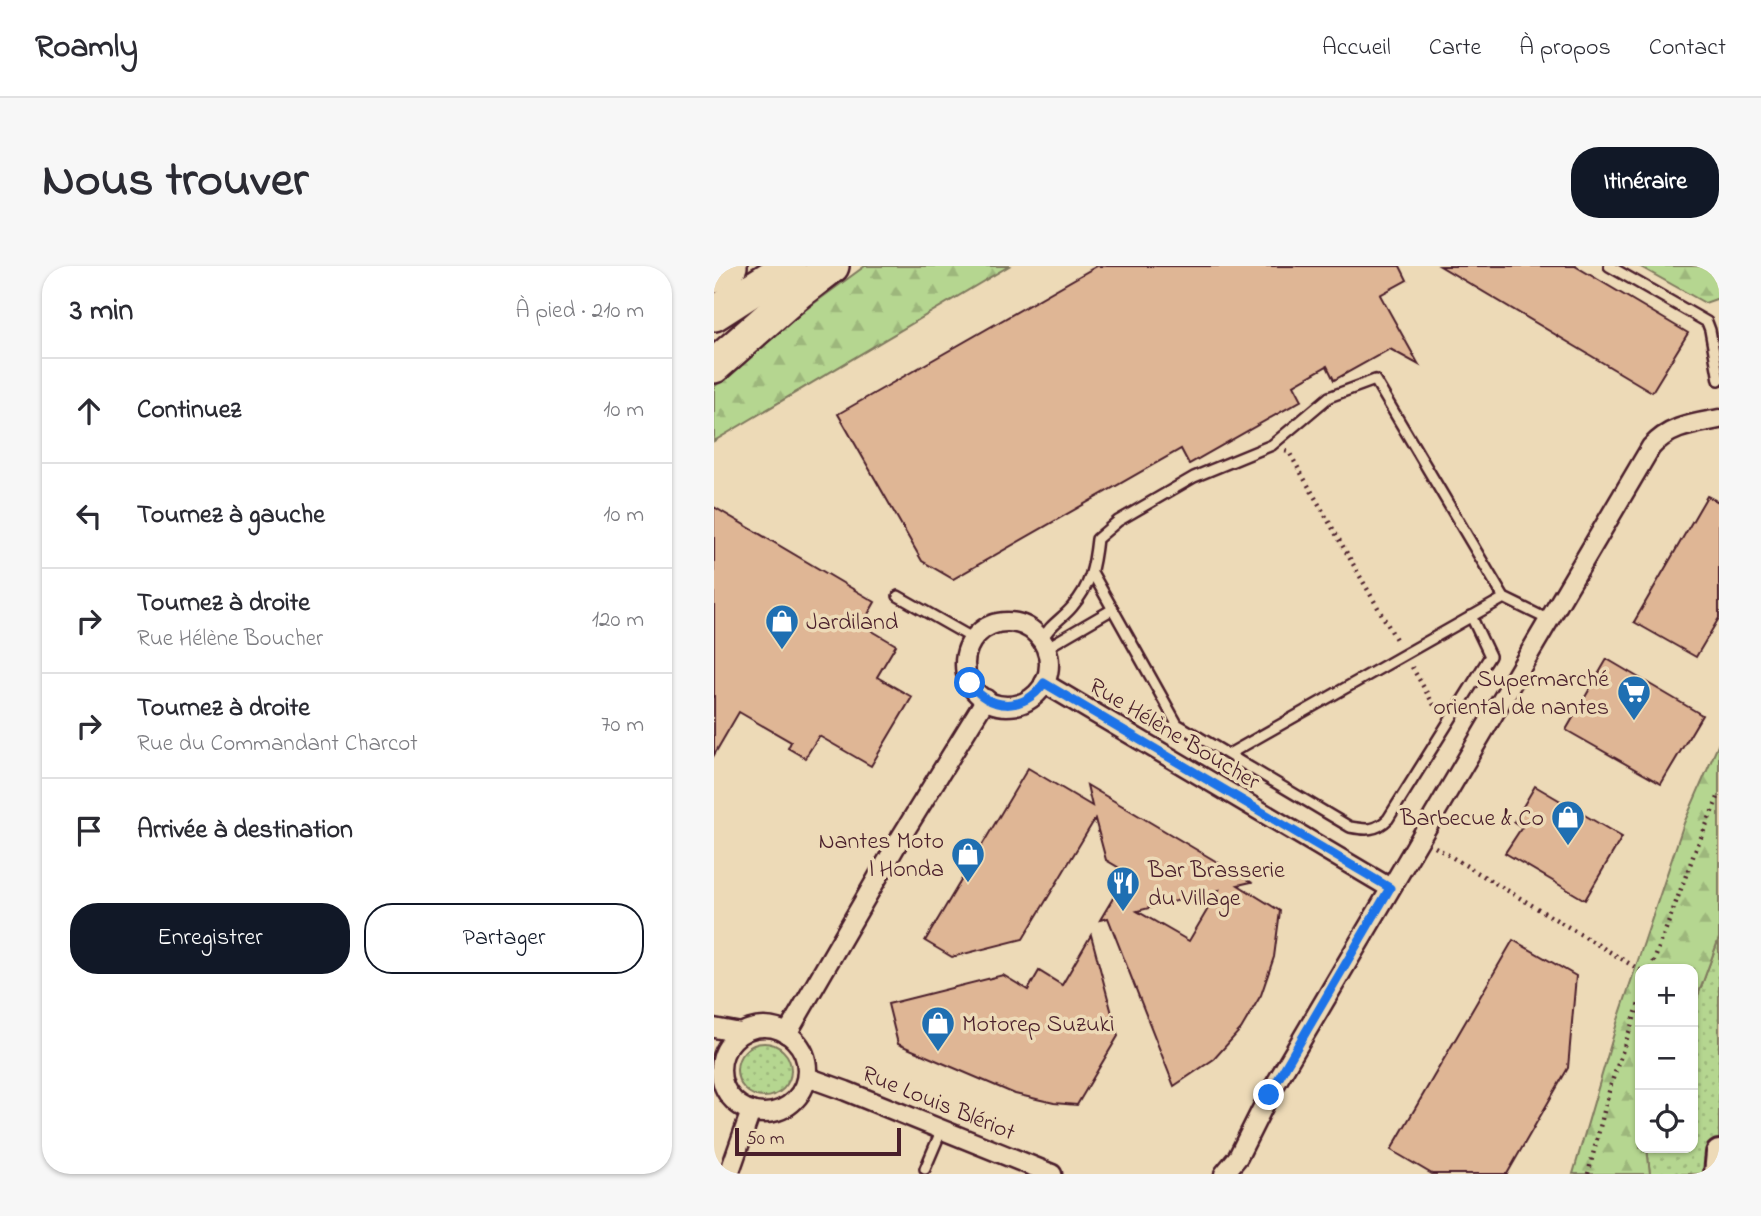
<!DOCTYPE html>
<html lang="fr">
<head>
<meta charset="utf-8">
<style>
  :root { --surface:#fff; --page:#f7f7f7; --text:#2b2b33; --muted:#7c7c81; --line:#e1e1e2; --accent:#111827 }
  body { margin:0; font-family:"Indie Flower",sans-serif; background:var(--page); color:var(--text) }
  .controls { position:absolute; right:21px; bottom:21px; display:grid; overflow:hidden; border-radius:14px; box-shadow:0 2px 5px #0004 }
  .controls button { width:63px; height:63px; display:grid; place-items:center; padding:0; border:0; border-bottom:2px solid var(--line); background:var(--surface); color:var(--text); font:35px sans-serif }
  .scale { position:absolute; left:21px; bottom:18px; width:166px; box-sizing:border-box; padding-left:7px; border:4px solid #4a1f2b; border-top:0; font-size:19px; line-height:24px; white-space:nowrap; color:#4a1f2b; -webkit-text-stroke:5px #eddab7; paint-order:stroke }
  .stop { position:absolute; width:21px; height:21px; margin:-16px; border:5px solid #1a73e8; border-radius:50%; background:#fff }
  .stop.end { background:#1a73e8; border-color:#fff; box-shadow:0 2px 7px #0008 }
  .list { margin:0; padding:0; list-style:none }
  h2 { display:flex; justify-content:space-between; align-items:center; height:91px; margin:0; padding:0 28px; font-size:30px }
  h2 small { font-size:23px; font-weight:400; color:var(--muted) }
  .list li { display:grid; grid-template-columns:46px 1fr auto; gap:21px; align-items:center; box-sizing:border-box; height:105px; padding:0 28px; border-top:2px solid var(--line) }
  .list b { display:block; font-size:26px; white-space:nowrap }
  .list p { margin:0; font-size:23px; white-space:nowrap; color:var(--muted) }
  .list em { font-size:23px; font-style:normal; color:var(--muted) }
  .actions { display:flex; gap:14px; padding:21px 28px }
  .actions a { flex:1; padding:16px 0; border:2px solid var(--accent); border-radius:28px; text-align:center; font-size:24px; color:var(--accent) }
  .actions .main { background:var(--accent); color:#fff }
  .icon { flex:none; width:38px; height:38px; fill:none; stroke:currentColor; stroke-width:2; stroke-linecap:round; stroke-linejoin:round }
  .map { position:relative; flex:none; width:1005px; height:908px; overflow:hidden; border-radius:28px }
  header { display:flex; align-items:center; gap:42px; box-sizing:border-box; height:98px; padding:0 35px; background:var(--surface); border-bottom:2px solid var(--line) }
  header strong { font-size:33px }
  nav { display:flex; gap:38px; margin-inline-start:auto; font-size:24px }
  .intro { display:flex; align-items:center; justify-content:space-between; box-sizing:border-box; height:168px; padding:0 42px }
  h1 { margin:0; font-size:49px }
  .button { padding:18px 32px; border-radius:28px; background:var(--accent); color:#fff; font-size:24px; font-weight:700 }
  main { display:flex; gap:42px; padding:0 42px }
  aside { flex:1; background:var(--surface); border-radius:28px; box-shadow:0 2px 5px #0004 }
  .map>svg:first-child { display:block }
  .grass { fill:url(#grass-dots); stroke:#807a5e; stroke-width:2 }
  .forest { fill:url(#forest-firs); stroke:#807a5e; stroke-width:2 }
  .building { fill:#dfb695; stroke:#4a1f2b; stroke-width:2; fill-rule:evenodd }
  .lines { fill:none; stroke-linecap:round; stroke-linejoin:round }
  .lane-casing { stroke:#4a1f2b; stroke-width:14 }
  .street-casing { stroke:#4a1f2b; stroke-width:23 }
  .secondary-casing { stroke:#4a1f2b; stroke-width:30 }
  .highway-casing { stroke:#4a1f2b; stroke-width:38 }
  .path { stroke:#4a1f2b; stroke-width:4.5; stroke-dasharray:2 5; stroke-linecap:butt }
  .lane { stroke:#eddab7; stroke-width:9 }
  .street { stroke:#eddab7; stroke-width:18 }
  .secondary { stroke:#eddab7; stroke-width:24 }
  .highway { stroke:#eddab7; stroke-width:33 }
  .route { stroke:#1a73e8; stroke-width:9 }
  .labels { text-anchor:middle; stroke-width:7; stroke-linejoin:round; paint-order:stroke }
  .poi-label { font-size:24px; fill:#4a1f2b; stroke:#eddab7; text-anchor:start }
  .street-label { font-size:24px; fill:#4a1f2b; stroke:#eddab7 }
</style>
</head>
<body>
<header>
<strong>Roamly</strong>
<nav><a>Accueil</a><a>Carte</a><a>À propos</a><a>Contact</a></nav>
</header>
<div class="intro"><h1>Nous trouver</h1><a class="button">Itinéraire</a></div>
<main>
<aside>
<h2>3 min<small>À pied · 210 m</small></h2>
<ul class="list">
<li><svg class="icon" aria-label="ahead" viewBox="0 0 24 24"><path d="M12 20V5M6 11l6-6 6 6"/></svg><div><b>Continuez</b></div><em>10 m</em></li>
<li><svg class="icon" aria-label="left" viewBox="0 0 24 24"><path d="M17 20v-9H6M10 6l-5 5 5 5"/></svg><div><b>Tournez à gauche</b></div><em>10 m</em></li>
<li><svg class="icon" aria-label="right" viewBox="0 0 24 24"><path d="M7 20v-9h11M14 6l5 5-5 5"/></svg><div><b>Tournez à droite</b><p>Rue Hélène Boucher</p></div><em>120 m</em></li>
<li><svg class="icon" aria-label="right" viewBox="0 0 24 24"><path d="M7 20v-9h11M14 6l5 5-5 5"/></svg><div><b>Tournez à droite</b><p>Rue du Commandant Charcot</p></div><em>70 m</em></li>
<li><svg class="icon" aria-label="arrive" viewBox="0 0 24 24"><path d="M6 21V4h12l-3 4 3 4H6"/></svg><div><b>Arrivée à destination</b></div></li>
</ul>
<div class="actions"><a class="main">Enregistrer</a><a>Partager</a></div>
</aside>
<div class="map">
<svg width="1005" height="908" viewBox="0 0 1005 908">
  <defs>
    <pattern id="grass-dots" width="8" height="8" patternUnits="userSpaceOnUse" patternTransform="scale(1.75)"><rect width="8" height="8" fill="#b5d690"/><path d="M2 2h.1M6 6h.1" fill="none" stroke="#9db77c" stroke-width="1.8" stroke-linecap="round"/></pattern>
    <pattern id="forest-firs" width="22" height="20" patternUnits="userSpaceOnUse" patternTransform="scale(1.75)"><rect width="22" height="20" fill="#b5d690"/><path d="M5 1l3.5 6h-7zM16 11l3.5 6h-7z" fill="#9db77c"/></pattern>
  </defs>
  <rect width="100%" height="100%" fill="#eddab7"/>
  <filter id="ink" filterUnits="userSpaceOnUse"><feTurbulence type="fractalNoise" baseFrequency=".0143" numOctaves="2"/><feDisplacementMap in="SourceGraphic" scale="14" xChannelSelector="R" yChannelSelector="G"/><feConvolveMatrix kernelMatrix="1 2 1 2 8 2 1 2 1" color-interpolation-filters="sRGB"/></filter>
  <g filter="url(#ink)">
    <g class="grass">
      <path d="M1005 672V908H936L933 882H979V743Z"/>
      <circle cx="50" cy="804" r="27"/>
    </g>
    <g class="forest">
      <path d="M151 0H295L0 175V121L72 58Z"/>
      <path d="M925 0H1005V32L991 37Z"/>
      <path d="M1005 477V672L979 743V703H926V882H933L936 908H859L903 757 970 557Z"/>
    </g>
    <g class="building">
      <path d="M383 0H686L693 14 666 29 705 99 676 83 620 114 613 100 580 119 588 134 475 198 467 183 239 313 208 295 124 148Z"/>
      <path d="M726 0H861L974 67 938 126Z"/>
      <path d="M993 230 1005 236V352L982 391 920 356Z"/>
      <path d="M0 241 161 336 148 359 182 379 163 411 198 431 157 500 105 470 91 492 74 482 77 476 25 446 0 489Z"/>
      <path d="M893 393 988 449 947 518 852 464Z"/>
      <path d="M314 502 378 540 373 519 537 616 524 619 566 645 560 691 547 729 527 763 500 793 460 820 394 652 386 654 414 607 392 594 381 553 309 673 238 691 211 675ZM505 624 475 675 423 645Z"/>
      <path d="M821 520 908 571 871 634 791 587 808 561 800 556Z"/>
      <path d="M377 669 404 770 363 839 340 837 301 828 184 778 174 738 289 709 314 724 325 705 348 719Z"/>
      <path d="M799 674 862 710 854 802 793 908H718L677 884Z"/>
    </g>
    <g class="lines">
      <g class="lane-casing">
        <g id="lane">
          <path d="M895 0 993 56 996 64 1005 114"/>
          <path d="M379 308 463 458 636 561C652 564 662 565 674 553L776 390 757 350"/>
          <path d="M184 330 260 373"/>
          <path d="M328 374C335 359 348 353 358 341 377 319 380 300 383 273L404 255 480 211 558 179 615 131 661 114 790 332 835 354"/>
          <path d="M332 382 399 343"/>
          <path d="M515 488 790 332"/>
          <path d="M211 903 228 863"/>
        </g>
      </g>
      <g class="street-casing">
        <g id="street">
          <circle cx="293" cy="398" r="42"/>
          <path d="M330 417 676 622"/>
          <circle cx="50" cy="804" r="43"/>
          <path d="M0 762 27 767"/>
          <path d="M73 768 187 571 272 433"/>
          <path d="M93 811 132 825 338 908"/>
          <path d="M15 908 37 845"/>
          <path d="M510 908 524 891 555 829 937 181C956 160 979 158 1005 153"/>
        </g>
      </g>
      <g class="secondary-casing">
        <path id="secondary" d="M1003 908 1005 887"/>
      </g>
      <g class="highway-casing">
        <g id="highway">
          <path d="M0 10 16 0"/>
          <path d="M0 48 75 0"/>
          <path d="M0 100 83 27 118 0"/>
        </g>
      </g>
      <g class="path">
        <path d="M571 185 575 186 683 375"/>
        <path d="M698 401 725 448"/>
        <path d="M721 581 926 704"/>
        <path d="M937 703 980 588 1005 529"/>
        <path d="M874 908 897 818 926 735"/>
      </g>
      <use href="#lane" class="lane"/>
      <use href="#street" class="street"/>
      <use href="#secondary" class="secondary"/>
      <use href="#highway" class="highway"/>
    </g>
  </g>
  <g class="lines" filter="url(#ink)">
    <path class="route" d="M256 417C275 445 310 446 330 417L676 622 555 829"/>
  </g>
  <defs>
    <g id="shop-pin" transform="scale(1.75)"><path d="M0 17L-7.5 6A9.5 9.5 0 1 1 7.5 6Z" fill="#1f6fb2" stroke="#eddab7"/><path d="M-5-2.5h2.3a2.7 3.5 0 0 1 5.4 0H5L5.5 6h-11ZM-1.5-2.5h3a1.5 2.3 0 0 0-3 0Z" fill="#fff"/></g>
    <g id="supermarket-pin" transform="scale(1.75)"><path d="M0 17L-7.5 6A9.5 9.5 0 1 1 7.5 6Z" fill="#1f6fb2" stroke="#eddab7"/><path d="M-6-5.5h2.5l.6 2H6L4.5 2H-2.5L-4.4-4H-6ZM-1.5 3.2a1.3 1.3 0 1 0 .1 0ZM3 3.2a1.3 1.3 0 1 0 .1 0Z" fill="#fff"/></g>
    <g id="restaurant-pin" transform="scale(1.75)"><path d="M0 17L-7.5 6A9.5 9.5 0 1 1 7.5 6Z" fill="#1f6fb2" stroke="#eddab7"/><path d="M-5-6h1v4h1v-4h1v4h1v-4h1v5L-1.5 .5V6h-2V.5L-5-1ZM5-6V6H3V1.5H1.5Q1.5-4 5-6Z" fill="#fff"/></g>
  </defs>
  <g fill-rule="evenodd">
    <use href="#shop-pin" x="68" y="355"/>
    <use href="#supermarket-pin" x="920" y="426"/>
    <use href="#shop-pin" x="854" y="551"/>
    <use href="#shop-pin" x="254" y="588"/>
    <use href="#restaurant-pin" x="409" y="617"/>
    <use href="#shop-pin" x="224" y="757"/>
  </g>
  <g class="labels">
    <g class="poi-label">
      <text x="92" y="363">Jardiland</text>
      <text x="895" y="420" text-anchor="end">Supermarché<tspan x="895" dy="28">oriental de nantes</tspan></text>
      <text x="830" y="559" text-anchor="end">Barbecue &amp; Co</text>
      <text x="230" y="582" text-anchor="end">Nantes Moto<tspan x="230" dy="28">| Honda</tspan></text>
      <text x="434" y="611">Bar Brasserie<tspan x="434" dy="28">du Village</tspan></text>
      <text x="248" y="765">Motorep Suzuki</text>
    </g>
    <g class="street-label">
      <text transform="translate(461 467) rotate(31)" y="8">Rue Hélène Boucher</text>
      <text transform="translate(225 836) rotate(22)" y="8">Rue Louis Blériot</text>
    </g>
  </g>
</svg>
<div class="controls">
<button>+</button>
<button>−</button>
<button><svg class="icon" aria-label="locate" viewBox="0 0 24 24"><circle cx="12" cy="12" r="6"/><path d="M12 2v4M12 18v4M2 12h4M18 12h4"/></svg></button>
</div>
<div class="scale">50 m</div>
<div class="stop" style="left:256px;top:417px"></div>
<div class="stop end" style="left:555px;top:829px"></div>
</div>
</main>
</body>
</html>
